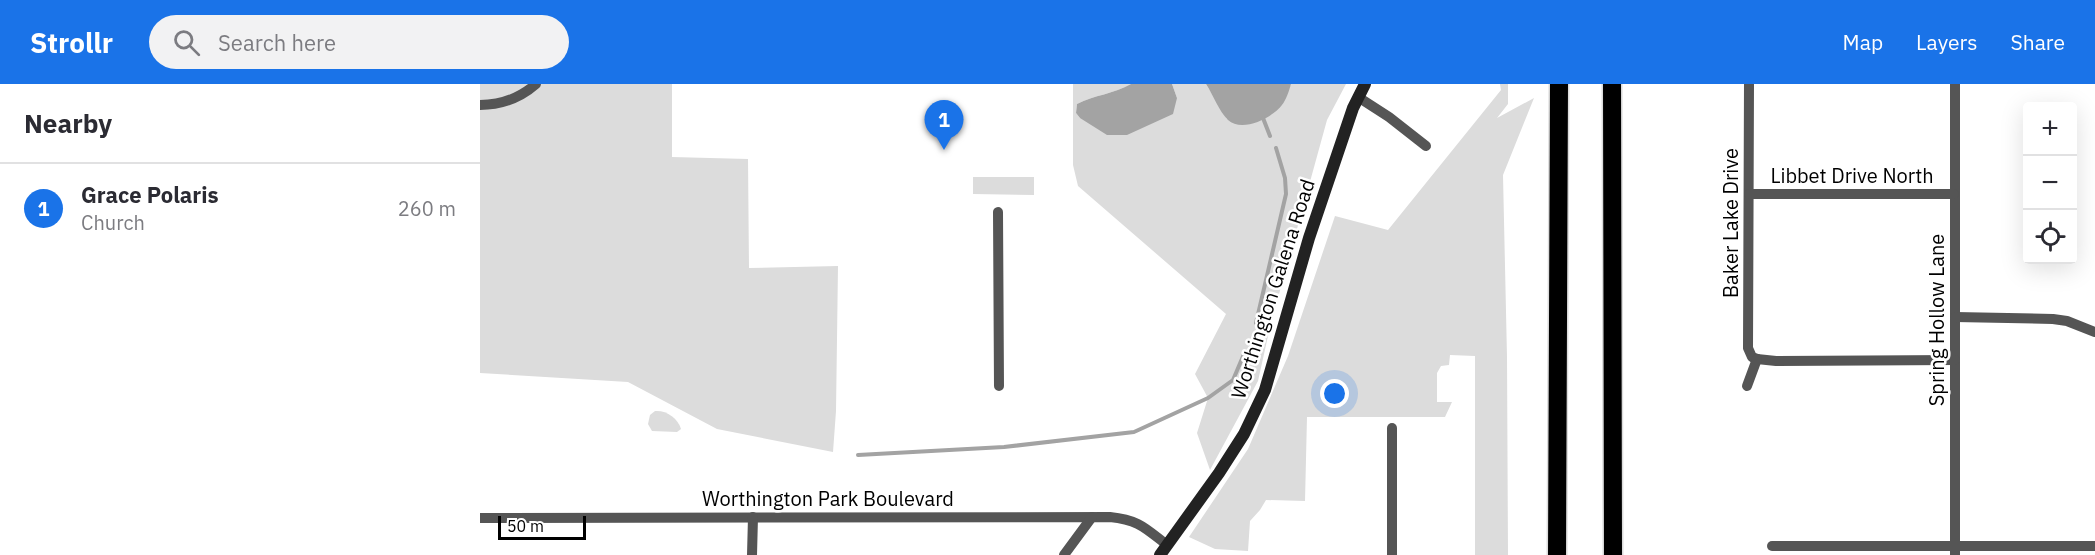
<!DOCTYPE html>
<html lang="en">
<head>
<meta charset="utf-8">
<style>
  :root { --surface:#fff; --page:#f2f2f3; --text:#2b2b33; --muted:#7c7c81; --line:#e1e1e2; --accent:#1a73e8 }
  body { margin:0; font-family:"IBM Plex Sans",sans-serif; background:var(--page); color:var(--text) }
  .controls { position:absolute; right:18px; top:18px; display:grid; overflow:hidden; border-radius:6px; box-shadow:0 6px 24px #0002 }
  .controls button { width:54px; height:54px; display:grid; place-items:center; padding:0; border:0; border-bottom:2px solid var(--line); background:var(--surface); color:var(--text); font:30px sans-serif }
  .scale { position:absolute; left:18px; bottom:15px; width:88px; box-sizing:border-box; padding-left:6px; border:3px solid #000; border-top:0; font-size:16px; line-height:21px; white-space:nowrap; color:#000; -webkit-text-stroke:4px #fff; paint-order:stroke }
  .you { position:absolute; left:855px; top:310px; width:21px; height:21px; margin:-15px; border:4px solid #fff; border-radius:50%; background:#1a73e8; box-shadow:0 0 0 9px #1a73e833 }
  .badge { display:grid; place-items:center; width:39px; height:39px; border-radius:50%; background:var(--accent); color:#fff; font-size:20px; font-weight:700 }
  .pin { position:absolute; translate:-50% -50px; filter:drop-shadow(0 2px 3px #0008) }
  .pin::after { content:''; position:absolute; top:32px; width:21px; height:18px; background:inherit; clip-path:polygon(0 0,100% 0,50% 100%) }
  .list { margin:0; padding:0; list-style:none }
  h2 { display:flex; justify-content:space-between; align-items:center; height:78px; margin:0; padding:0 24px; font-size:26px }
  h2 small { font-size:20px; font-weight:400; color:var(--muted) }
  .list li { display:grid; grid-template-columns:39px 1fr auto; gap:18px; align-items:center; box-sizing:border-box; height:90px; padding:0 24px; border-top:2px solid var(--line) }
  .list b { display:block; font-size:22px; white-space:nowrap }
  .list p { margin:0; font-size:20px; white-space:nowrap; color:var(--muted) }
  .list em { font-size:20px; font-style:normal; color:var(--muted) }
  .icon { flex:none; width:33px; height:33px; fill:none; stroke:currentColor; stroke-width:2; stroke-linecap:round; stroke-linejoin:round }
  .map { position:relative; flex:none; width:1615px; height:471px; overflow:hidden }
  header { display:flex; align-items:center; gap:36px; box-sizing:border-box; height:84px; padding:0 30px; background:var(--accent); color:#fff }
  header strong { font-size:28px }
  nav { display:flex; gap:33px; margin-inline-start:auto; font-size:21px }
  .search { width:420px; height:54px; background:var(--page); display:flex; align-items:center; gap:15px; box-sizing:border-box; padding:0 21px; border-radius:33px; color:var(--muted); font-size:22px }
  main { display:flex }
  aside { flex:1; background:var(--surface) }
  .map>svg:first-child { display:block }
  .green { fill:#dcdcdc }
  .water { fill:#a3a3a3 }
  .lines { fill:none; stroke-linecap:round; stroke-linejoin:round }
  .stream { stroke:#a3a3a3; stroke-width:4 }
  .highway-casing { stroke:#dbdbdb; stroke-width:21 }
  .street { stroke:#555; stroke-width:10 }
  .secondary { stroke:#222; stroke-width:12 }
  .highway { stroke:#000; stroke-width:18 }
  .labels { text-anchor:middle; stroke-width:5; stroke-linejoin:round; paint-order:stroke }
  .street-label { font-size:20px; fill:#000; stroke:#fff }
</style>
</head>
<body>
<header>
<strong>Strollr</strong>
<div class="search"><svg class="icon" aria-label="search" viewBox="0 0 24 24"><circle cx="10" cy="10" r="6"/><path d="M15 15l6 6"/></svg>Search here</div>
<nav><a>Map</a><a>Layers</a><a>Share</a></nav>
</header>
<main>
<aside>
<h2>Nearby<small></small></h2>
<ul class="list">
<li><span class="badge">1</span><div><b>Grace Polaris</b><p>Church</p></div><em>260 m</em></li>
</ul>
</aside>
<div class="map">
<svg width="1615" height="471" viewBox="0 0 1615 471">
  <rect width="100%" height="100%" fill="#fff"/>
  <g class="green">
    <path d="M0 0H192V73L268 75 269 184 358 182 356 327 353 368 237 345 148 298 0 289Z"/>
    <path d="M593 0H651C634 10 614 11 597 20L596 29 600 34 697 14 692 0H726L747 35 802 21 811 0H866L847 36 790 243 778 297 730 386 717 349 728 314 715 290 746 230 598 102 593 81Z"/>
    <path d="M1020 0H1028V20L1017 34 1054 14 1023 91 1027 273 1028 471H995V272L970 271 969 281 961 282 957 289V318H972L965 333H827L825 417 786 416 780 426 770 437 768 467 735 465 709 453 768 365 808 272 855 132 908 146 1021 6Z"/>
    <path d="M493 93H554V111L493 110Z"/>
    <path d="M175 327C186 326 198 334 201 345L197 348 172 347 168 340 170 331Z"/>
  </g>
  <g class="water">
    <path d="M651 0H692L697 14 693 30 647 51H627L600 34 596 29 597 20C614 11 634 10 651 0Z"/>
    <path d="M726 0H811C809 7 806 16 802 21 792 34 762 49 748 36 739 27 733 11 726 0Z"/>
  </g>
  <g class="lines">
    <g class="stream">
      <path d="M783 34 790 52"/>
      <path d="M776 239 806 110 805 94 796 64"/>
      <path d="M378 371 524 363 654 348 728 314 753 296 764 270"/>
    </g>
    <g class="highway-casing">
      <g id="highway">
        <path d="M1132 0 1133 471"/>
        <path d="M1077 471 1079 0"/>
      </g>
    </g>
    <g class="street">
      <path d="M1269 0 1268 264 1272 273 1277 275"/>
      <path d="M1475 0V471"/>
      <path d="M878 13 909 33 946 62"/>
      <path d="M0 21C21 21 40 14 56 0"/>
      <path d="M1269 110H1474"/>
      <path d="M518 128 519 302"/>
      <path d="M1475 233 1573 235 1587 237 1615 248"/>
      <path d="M1277 275 1296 277 1475 276"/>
      <path d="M1267 302 1277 275"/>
      <path d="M912 344V471"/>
      <path d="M0 434 630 433C659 436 665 444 687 461"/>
      <path d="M1292 462H1615"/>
      <path d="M272 471 273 433"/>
      <path d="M584 471 612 433"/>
    </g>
    <path class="secondary" d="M680 471 739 389 764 350 785 306 829 154 873 24 885 0"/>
    <use href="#highway" class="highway"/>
  </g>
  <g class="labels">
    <g class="street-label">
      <text x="1372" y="99">Libbet Drive North</text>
      <text transform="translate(1251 139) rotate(-90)" y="7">Baker Lake Drive</text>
      <text transform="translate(793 205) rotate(-72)" y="7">Worthington Galena Road</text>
      <text transform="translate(1457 236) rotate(-90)" y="7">Spring Hollow Lane</text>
      <text x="348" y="422">Worthington Park Boulevard</text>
    </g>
  </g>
</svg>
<div class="controls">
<button>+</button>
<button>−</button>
<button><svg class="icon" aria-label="locate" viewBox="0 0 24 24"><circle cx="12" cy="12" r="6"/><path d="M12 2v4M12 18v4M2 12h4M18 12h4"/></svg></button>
</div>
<div class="scale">50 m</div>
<div class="you"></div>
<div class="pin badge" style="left:464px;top:66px">1</div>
</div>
</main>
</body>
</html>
